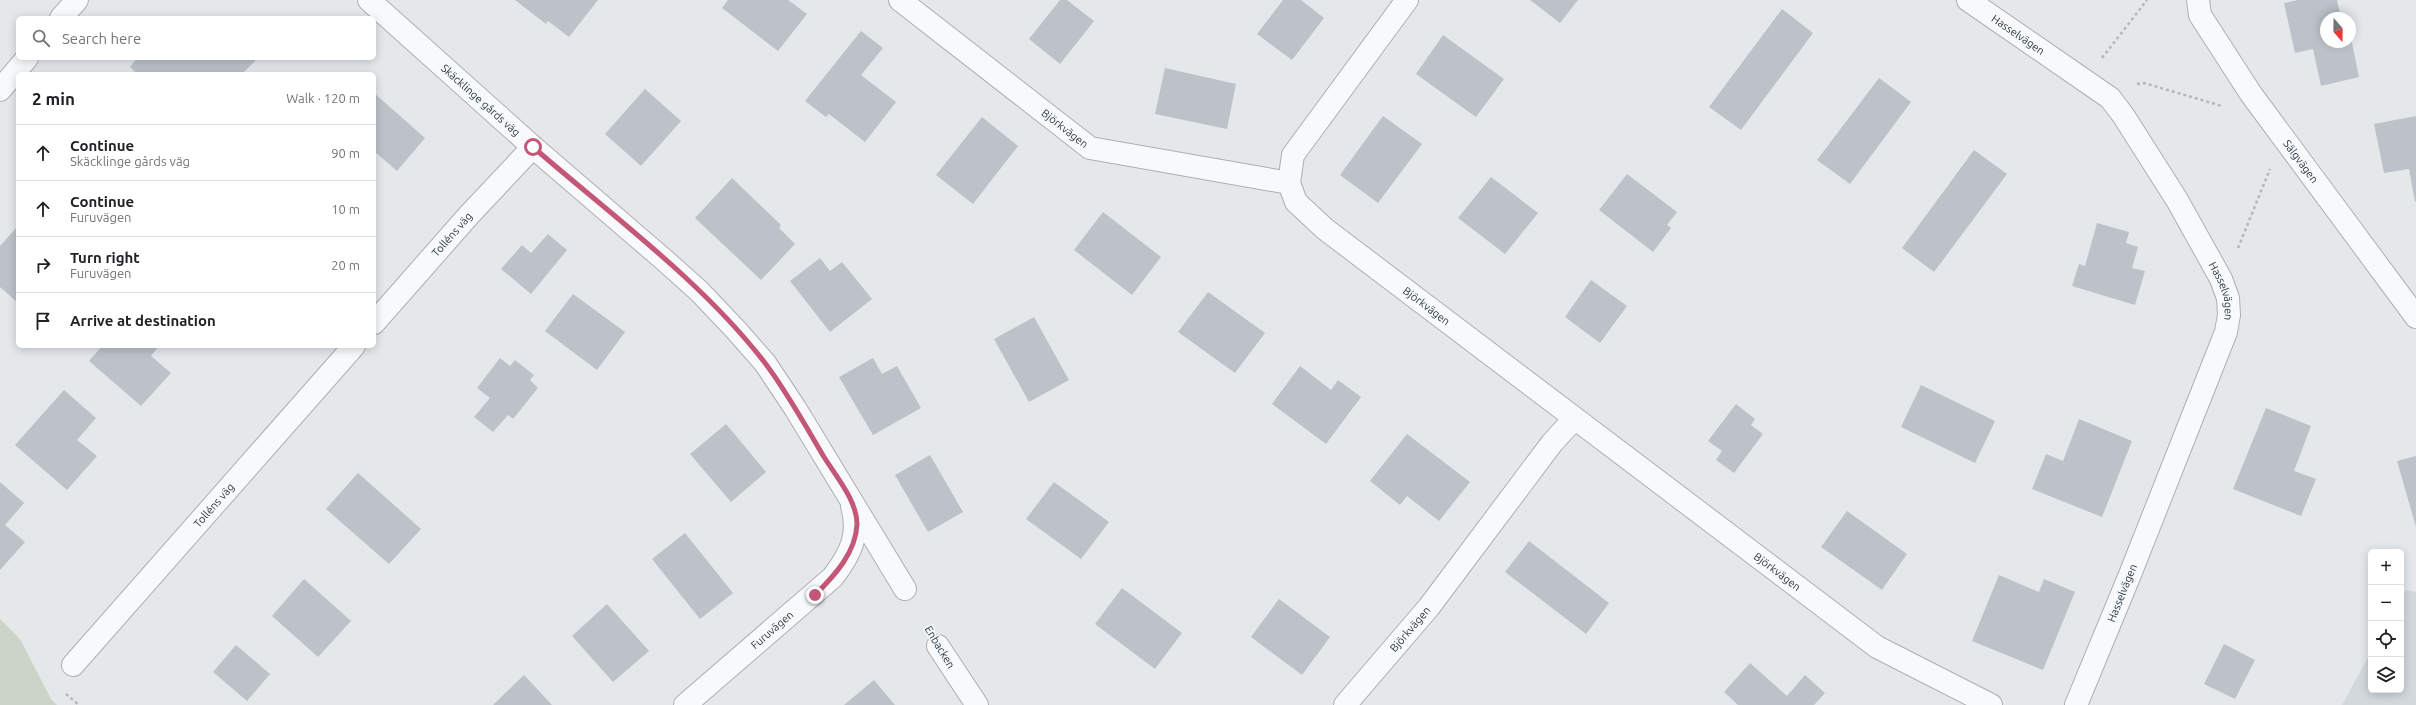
<!DOCTYPE html>
<html lang="en">
<head>
<meta charset="utf-8">
<style>
  :root { --surface:#fff; --page:#f2f2f2; --text:#202124; --muted:#757577; --line:#e0e0e0 }
  body { margin:0; font-family:Ubuntu,sans-serif; background:var(--page); color:var(--text) }
  .controls { position:absolute; right:12px; bottom:12px; display:grid; overflow:hidden; border-radius:6px; box-shadow:0 2px 10px #0003 }
  .controls button { width:36px; height:36px; display:grid; place-items:center; padding:0; border:0; border-bottom:1px solid var(--line); background:var(--surface); color:var(--text); font:20px sans-serif }
  .compass { position:absolute; left:2320px; top:12px; width:36px; height:36px; border-radius:50%; background:var(--surface); box-shadow:0 2px 10px #0003; rotate:160deg }
  .stop { position:absolute; width:12px; height:12px; margin:-9px; border:3px solid #c45678; border-radius:50%; background:#fff }
  .stop.end { background:#c45678; border-color:#fff; box-shadow:0 1px 4px #0008 }
  .list { margin:0; padding:0; list-style:none }
  h2 { display:flex; justify-content:space-between; align-items:center; height:52px; margin:0; padding:0 16px; font-size:17px }
  h2 small { font-size:13px; font-weight:400; color:var(--muted) }
  .list li { display:grid; grid-template-columns:26px 1fr auto; gap:12px; align-items:center; box-sizing:border-box; height:56px; padding:0 16px; border-top:1px solid var(--line) }
  .list b { display:block; font-size:15px; white-space:nowrap }
  .list p { margin:0; font-size:13px; white-space:nowrap; color:var(--muted) }
  .list em { font-size:13px; font-style:normal; color:var(--muted) }
  .icon { flex:none; width:22px; height:22px; fill:none; stroke:currentColor; stroke-width:2; stroke-linecap:round; stroke-linejoin:round }
  .map { position:relative; flex:none; width:2416px; height:705px; overflow:hidden }
  .search { position:absolute; background:var(--surface); box-shadow:0 2px 10px #0003; left:16px; top:16px; width:360px; height:44px; display:flex; align-items:center; gap:10px; box-sizing:border-box; padding:0 14px; border-radius:6px; color:var(--muted); font-size:15px }
  .panel { position:absolute; background:var(--surface); box-shadow:0 2px 10px #0003; left:16px; top:72px; width:360px; height:276px; border-radius:6px }
  .map>svg:first-child { display:block }
  .built { fill:#d3d8dd }
  .green { fill:#ccd4c7 }
  .building { fill:#bcc2c8 }
  .lines { fill:none; stroke-linecap:round; stroke-linejoin:round }
  .street-casing { stroke:#aab0b5; stroke-width:24 }
  .path { stroke:#b2b8bc; stroke-width:2.5; stroke-dasharray:3 3; stroke-linecap:butt }
  .street { stroke:#f7f9fa; stroke-width:22 }
  .route { stroke:#c45678; stroke-width:5 }
  .labels { text-anchor:middle; stroke-width:3.5; stroke-linejoin:round; paint-order:stroke }
  .street-label { font-size:11px; fill:#2d3943; stroke:#f4f7f9 }
</style>
</head>
<body>
<div class="map">
<svg width="2416" height="705" viewBox="0 0 2416 705">
  <rect width="100%" height="100%" fill="#e5e8eb"/>
  <path class="built" d="M2406 590 2416 592V705H2342L2371 652V690H2401V599Z"/>
  <path class="green" d="M0 619 20 639 51 699 57 705H0Z"/>
  <g class="building">
    <path d="M515 0H598L569 37 548 21 546 24Z"/>
    <path d="M728 0H788L807 14 778 51 722 8Z"/>
    <path d="M1060 0H1067L1094 21 1060 64 1029 39Z"/>
    <path d="M1283 0H1301L1324 18 1292 60 1257 34Z"/>
    <path d="M1530 0H1578L1560 23Z"/>
    <path d="M2298 0H2337L2341 18H2326V42H2350L2351 38 2359 77 2321 86 2313 49 2295 53 2284 3Z"/>
    <path d="M1782 9 1813 33 1741 130 1709 107Z"/>
    <path d="M861 31 883 48 861 75 896 102 865 142 829 114 826 117 805 101Z"/>
    <path d="M1443 35 1504 79 1476 117 1416 74Z"/>
    <path d="M137 58H252L255 61 242 74H137L130 67Z"/>
    <path d="M1165 68 1236 84 1227 129 1155 114Z"/>
    <path d="M1879 78 1911 102 1850 184 1817 160Z"/>
    <path d="M645 89 681 121 641 166 605 134Z"/>
    <path d="M374 93 425 138 397 171 374 151Z"/>
    <path d="M1383 116 1422 144 1378 203 1340 175Z"/>
    <path d="M2416 116V201L2415 202 2409 169 2384 173 2374 124Z"/>
    <path d="M982 117 1018 146 973 204 936 175Z"/>
    <path d="M1974 150 2007 174 1934 272 1902 248Z"/>
    <path d="M1627 174 1677 212 1667 225 1671 228 1653 252 1599 210Z"/>
    <path d="M1491 177 1538 213 1505 254 1458 218Z"/>
    <path d="M732 178 781 225 779 228 795 244 761 280 695 218Z"/>
    <path d="M1103 212 1161 257 1132 295 1074 250Z"/>
    <path d="M2097 223 2129 232 2126 243 2138 247 2132 268 2145 271 2135 305 2072 286 2079 264 2085 266Z"/>
    <path d="M17 227 18 228V303L0 287V246Z"/>
    <path d="M548 234 567 250 531 294 501 269 522 245 531 253Z"/>
    <path d="M820 258 830 271 842 262 872 299 830 332 790 281Z"/>
    <path d="M1591 280 1627 306 1600 343 1565 317Z"/>
    <path d="M1208 292 1265 333 1235 373 1178 332Z"/>
    <path d="M573 294 625 332 597 370 545 331Z"/>
    <path d="M1034 317 1069 380 1029 402 994 339Z"/>
    <path d="M102 346H159L151 356 171 373 141 406 89 361Z"/>
    <path d="M500 358 510 366 515 360 534 375 530 380 538 388 513 419 508 415 493 432 474 417 490 398 477 388Z"/>
    <path d="M873 358 882 374 897 366 921 408 873 435 839 377Z"/>
    <path d="M1300 366 1331 390 1338 380 1361 397 1326 444 1272 404Z"/>
    <path d="M1921 385 1995 421 1975 463 1901 427Z"/>
    <path d="M64 390 96 418 77 440 97 456 67 490 15 445Z"/>
    <path d="M1736 404 1755 419 1751 425 1763 434 1734 473 1716 460 1722 451 1708 441Z"/>
    <path d="M2266 408 2311 426 2294 471 2316 479 2301 516 2233 489Z"/>
    <path d="M2079 419 2132 441 2102 517 2032 489 2046 454 2063 461Z"/>
    <path d="M726 424 766 472 731 502 690 454Z"/>
    <path d="M1407 434 1470 482 1439 521 1407 496 1400 505 1370 481Z"/>
    <path d="M930 455 963 512 928 532 895 475Z"/>
    <path d="M2416 456V527L2397 461Z"/>
    <path d="M358 473 421 529 389 564 326 509Z"/>
    <path d="M0 482 24 503 5 525 25 542 0 570Z"/>
    <path d="M1054 482 1109 522 1081 559 1026 519Z"/>
    <path d="M1847 511 1907 554 1882 590 1821 547Z"/>
    <path d="M685 533 733 593 700 619 652 559Z"/>
    <path d="M1529 541 1609 603 1586 634 1505 572Z"/>
    <path d="M1999 575 2039 592 2044 579 2075 592 2043 670 1972 641Z"/>
    <path d="M304 579 351 621 318 657 272 616Z"/>
    <path d="M1122 588 1182 633 1155 669 1095 624Z"/>
    <path d="M1279 599 1330 637 1302 675 1251 637Z"/>
    <path d="M607 604 649 651 613 682 572 636Z"/>
    <path d="M2224 644 2255 660 2235 699 2204 684Z"/>
    <path d="M236 645 270 674 247 701 213 672Z"/>
    <path d="M1750 663 1787 696 1805 675 1825 693 1814 705H1738L1724 692Z"/>
    <path d="M524 675 552 705H493Z"/>
    <path d="M874 680 895 705H844Z"/>
  </g>
  <g class="lines">
    <g class="street-casing">
      <g id="street">
        <path id="s1" d="M369 0 533 147 662 258 699 291 736 330 765 363 795 408 905 589"/>
        <path id="s2" d="M900 0 1090 148 1289 183"/>
        <path id="s3" d="M1407 0 1293 155 1289 183 1296 202 1325 229 1877 647 1991 705"/>
        <path id="s4" d="M1968 0 2110 98 2123 115 2177 200 2221 279 2228 298 2229 315 2226 332 2129 577 2076 705"/>
        <path id="s5" d="M2198 0 2200 15 2251 94 2416 317"/>
        <path d="M61 18 77 0"/>
        <path d="M0 90 27 58"/>
        <path id="s6" d="M374 323 469 215 533 147"/>
        <path d="M938 646 977 705"/>
        <path id="s7" d="M73 665 354 346"/>
        <path id="s8" d="M685 705 833 577C851 553 860 535 852 506"/>
        <path id="s9" d="M1345 705 1429 607 1552 443 1574 419"/>
      </g>
    </g>
    <g class="path">
      <path d="M2102 58 2147 0"/>
      <path d="M2137 84 2144 83 2222 106"/>
      <path d="M2238 248 2270 169"/>
      <path d="M66 694 79 705"/>
    </g>
    <use href="#street" class="street"/>
  </g>
  <g class="lines">
    <path class="route" d="M533 147C610 214 703 282 765 363 787 392 805 425 824 457 836 476 857 501 857 524 856 553 834 576 815 595"/>
  </g>
  <g class="labels">
    <g class="street-label">
      <text dy="4" stroke="none"><textPath href="#s4" startOffset="61">Hasselvägen</textPath></text>
      <text dy="4" stroke="none"><textPath href="#s1" startOffset="150">Skäcklinge gårds väg</textPath></text>
      <text dy="4" stroke="none"><textPath href="#s2" startOffset="209">Björkvägen</textPath></text>
      <text dy="4" stroke="none"><textPath href="#s5" startOffset="193">Sälgvägen</textPath></text>
      <text dy="4" stroke="none"><textPath href="#s6" startOffset="118">Tolléns väg</textPath></text>
      <text dy="4" stroke="none"><textPath href="#s4" startOffset="397">Hasselvägen</textPath></text>
      <text dy="4" stroke="none"><textPath href="#s3" startOffset="408">Björkvägen</textPath></text>
      <text dy="4" stroke="none"><textPath href="#s7" startOffset="213">Tolléns väg</textPath></text>
      <text dy="4" stroke="none"><textPath href="#s3" startOffset="848">Björkvägen</textPath></text>
      <text transform="translate(2122 593) rotate(-68)" y="4">Hasselvägen</text>
      <text dy="4" stroke="none"><textPath href="#s9" startOffset="100">Björkvägen</textPath></text>
      <text dy="4" stroke="none"><textPath href="#s8" startOffset="115">Furuvägen</textPath></text>
      <text transform="translate(940 647) rotate(59)" y="4">Enbacken</text>
    </g>
  </g>
</svg>
<div class="controls">
<button>+</button>
<button>−</button>
<button><svg class="icon" aria-label="locate" viewBox="0 0 24 24"><circle cx="12" cy="12" r="6"/><path d="M12 2v4M12 18v4M2 12h4M18 12h4"/></svg></button>
<button><svg class="icon" aria-label="layers" viewBox="0 0 24 24"><path d="M12 4l9 5-9 5-9-5zM3 14l9 5 9-5"/></svg></button>
</div>
<svg class="compass" viewBox="-18 -18 36 36"><path d="M0-13l5 13h-10z" fill="#e53935"/><path d="M0 13l5-13h-10z" fill="#757577"/></svg>
<div class="stop" style="left:533px;top:147px"></div>
<div class="stop end" style="left:815px;top:595px"></div>
<div class="search"><svg class="icon" aria-label="search" viewBox="0 0 24 24"><circle cx="10" cy="10" r="6"/><path d="M15 15l6 6"/></svg>Search here</div>
<section class="panel">
<h2>2 min<small>Walk · 120 m</small></h2>
<ul class="list">
<li><svg class="icon" aria-label="ahead" viewBox="0 0 24 24"><path d="M12 20V5M6 11l6-6 6 6"/></svg><div><b>Continue</b><p>Skäcklinge gårds väg</p></div><em>90 m</em></li>
<li><svg class="icon" aria-label="ahead" viewBox="0 0 24 24"><path d="M12 20V5M6 11l6-6 6 6"/></svg><div><b>Continue</b><p>Furuvägen</p></div><em>10 m</em></li>
<li><svg class="icon" aria-label="right" viewBox="0 0 24 24"><path d="M7 20v-9h11M14 6l5 5-5 5"/></svg><div><b>Turn right</b><p>Furuvägen</p></div><em>20 m</em></li>
<li><svg class="icon" aria-label="arrive" viewBox="0 0 24 24"><path d="M6 21V4h12l-3 4 3 4H6"/></svg><div><b>Arrive at destination</b></div></li>
</ul>
</section>
</div>
</body>
</html>
